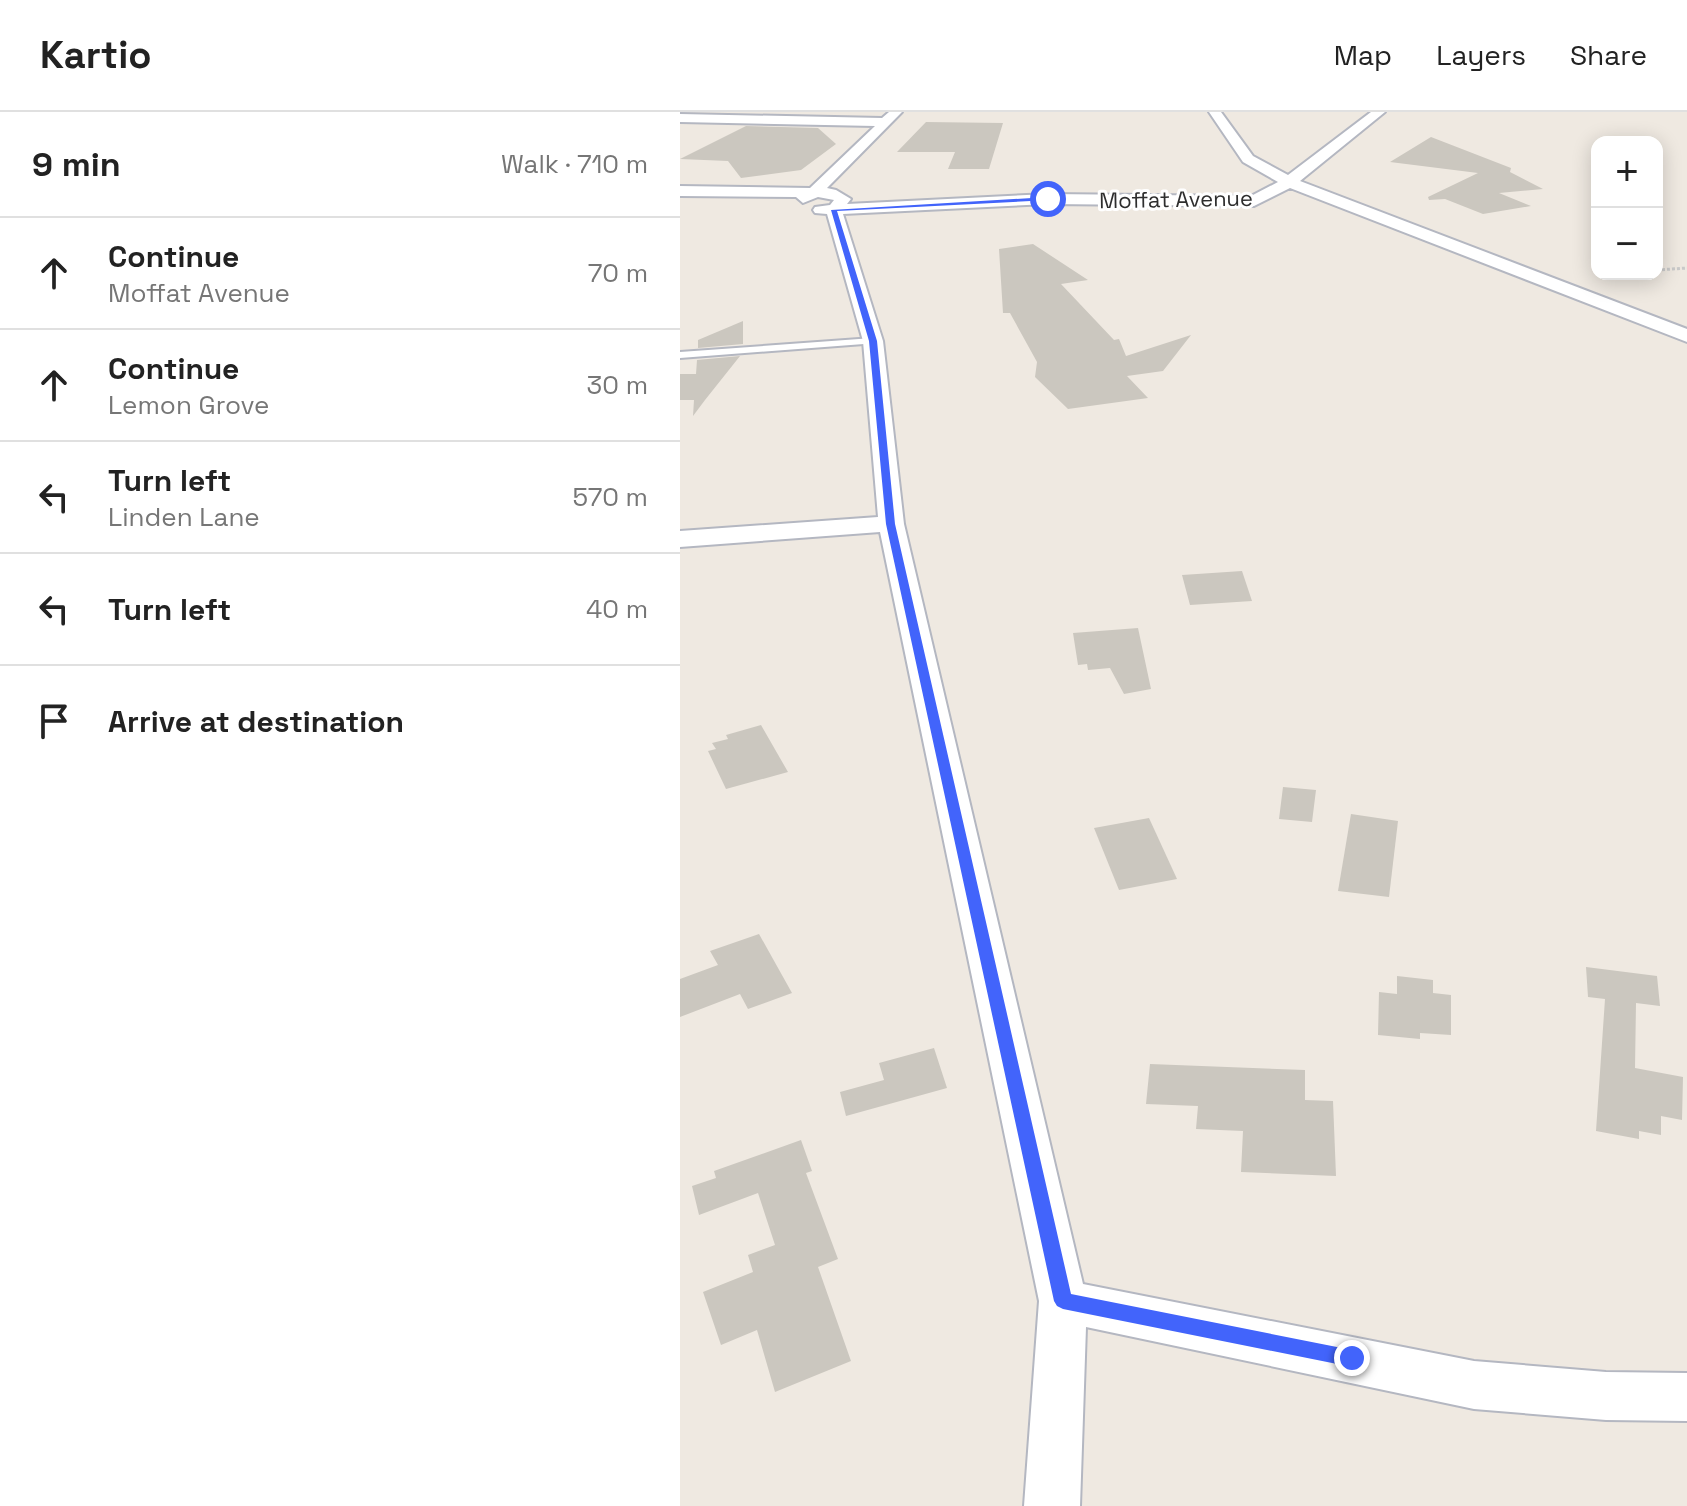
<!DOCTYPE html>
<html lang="en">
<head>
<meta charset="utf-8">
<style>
  :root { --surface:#fff; --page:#f6f6f6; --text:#222; --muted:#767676; --line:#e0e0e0 }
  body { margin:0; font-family:"Space Grotesk",sans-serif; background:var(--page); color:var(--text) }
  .controls { position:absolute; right:24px; top:24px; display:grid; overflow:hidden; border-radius:16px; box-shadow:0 4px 20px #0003 }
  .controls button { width:72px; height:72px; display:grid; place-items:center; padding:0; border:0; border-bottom:2px solid var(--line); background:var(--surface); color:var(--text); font:40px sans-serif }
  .stop { position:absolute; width:24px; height:24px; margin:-18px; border:6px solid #4264fb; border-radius:50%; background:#fff }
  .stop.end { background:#4264fb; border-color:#fff; box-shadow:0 2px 8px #0008 }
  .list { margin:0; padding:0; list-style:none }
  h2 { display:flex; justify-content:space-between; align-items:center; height:104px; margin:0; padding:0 32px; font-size:34px }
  h2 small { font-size:26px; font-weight:400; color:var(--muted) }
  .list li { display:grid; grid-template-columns:52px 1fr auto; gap:24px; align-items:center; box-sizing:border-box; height:112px; padding:0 32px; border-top:2px solid var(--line) }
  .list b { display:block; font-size:30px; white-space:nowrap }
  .list p { margin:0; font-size:26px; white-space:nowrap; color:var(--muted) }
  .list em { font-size:26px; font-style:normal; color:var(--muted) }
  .icon { flex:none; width:44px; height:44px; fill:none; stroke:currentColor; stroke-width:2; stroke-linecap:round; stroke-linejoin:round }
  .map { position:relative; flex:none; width:1007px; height:1394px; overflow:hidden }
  header { display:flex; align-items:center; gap:48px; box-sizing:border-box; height:112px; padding:0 40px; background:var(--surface); border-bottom:2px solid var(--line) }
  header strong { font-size:38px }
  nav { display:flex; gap:44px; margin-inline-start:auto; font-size:28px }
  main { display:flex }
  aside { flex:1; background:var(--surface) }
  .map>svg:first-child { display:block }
  .building { fill:#cbc7bf }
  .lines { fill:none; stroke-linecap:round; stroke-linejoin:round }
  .service-casing { stroke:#b4b7c1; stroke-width:4 }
  .minor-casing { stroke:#b4b7c1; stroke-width:4 }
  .path { stroke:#c9c9c9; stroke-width:3; stroke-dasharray:3 2; stroke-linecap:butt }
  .service { fill:#fff; fill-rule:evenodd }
  .minor { fill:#fff; fill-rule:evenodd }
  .route { fill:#4264fb }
  .labels { text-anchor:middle; stroke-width:6; stroke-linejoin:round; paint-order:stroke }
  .far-street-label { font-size:22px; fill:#2e2e2e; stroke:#fff }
</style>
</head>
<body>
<header>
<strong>Kartio</strong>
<nav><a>Map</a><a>Layers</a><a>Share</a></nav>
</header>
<main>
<aside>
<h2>9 min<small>Walk · 710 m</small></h2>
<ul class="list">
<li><svg class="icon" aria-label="ahead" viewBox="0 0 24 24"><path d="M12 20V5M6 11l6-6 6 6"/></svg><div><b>Continue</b><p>Moffat Avenue</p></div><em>70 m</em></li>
<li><svg class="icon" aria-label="ahead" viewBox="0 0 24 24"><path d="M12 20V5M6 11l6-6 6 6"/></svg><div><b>Continue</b><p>Lemon Grove</p></div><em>30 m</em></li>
<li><svg class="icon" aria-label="left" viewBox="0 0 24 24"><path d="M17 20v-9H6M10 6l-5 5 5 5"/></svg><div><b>Turn left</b><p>Linden Lane</p></div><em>570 m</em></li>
<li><svg class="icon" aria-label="left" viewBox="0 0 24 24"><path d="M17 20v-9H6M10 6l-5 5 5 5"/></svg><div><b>Turn left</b></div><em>40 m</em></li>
<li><svg class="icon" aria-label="arrive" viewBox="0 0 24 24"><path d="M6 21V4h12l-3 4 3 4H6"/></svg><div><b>Arrive at destination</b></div></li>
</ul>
</aside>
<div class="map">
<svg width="1007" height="1394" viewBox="0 0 1007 1394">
  <rect width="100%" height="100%" fill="#efe9e1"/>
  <g class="building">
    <path d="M246 10 323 11 309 57H268L275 40H217Z"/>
    <path d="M66 14 138 16 156 32 121 58 61 66 48 49 0 47Z"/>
    <path d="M751 25 831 56 830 60 863 77 819 81 851 94 803 102 765 87 749 88 748 85 798 61 710 50Z"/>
    <path d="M353 132 408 168 381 172 434 228 439 227 446 244 511 223 483 259 447 264 468 286 388 297 355 265 357 250 330 201H323L319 137Z"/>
    <path d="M63 209V232L18 236V228Z"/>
    <path d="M60 244 25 288 13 304 14 288H0V262H16L17 248Z"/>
    <path d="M562 459 572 489 510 493 502 463Z"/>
    <path d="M458 516 471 577 444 582 430 556 408 558 407 552 398 553 393 521Z"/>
    <path d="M81 613 108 660 46 677 28 639 36 637 32 631 48 627 46 623Z"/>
    <path d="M603 675 636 678 632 710 599 707Z"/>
    <path d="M671 702 718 709 709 785 658 779Z"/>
    <path d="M469 706 497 767 439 778 414 716Z"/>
    <path d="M79 822 112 881 68 897 60 882 0 905V867L38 853 30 839Z"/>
    <path d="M906 855 977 864 980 894 956 891 955 956 1003 965 1002 1008 981 1004V1023L959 1019V1027L916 1019 925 887 908 885Z"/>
    <path d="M717 864 753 868V881L771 883V923L740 921V927L698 923 699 880 717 882Z"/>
    <path d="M254 936 267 976 166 1004 160 980 204 968 199 951Z"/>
    <path d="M470 952 625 958V988L653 989 656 1064 561 1060 563 1019 516 1017 518 994 466 992Z"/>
    <path d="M121 1028 132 1059 126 1061 158 1147 138 1155 171 1249 95 1280 77 1218 41 1233 23 1180 73 1160 68 1143 95 1133 78 1081 19 1103 12 1074 36 1066 34 1059Z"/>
  </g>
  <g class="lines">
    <g class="service-casing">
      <path id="service" d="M193 226 197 227V231L0 246V240Z"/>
    </g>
    <g class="minor-casing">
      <path id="minor" d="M209 0H222L147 76 156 78 171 87 167 92 368 82 571 84 598 70 563 50 529 0H541L573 44 608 63 691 0H705L620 69 1007 217V230L610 76 574 94 368 92 163 102 203 229 224 412 403 1172 794 1249 926 1260 1007 1261V1309L926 1308 794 1297 406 1215 400 1394H344L359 1189 200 420 0 435V419L198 405 183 229 147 102 135 101 133 98 135 95 150 93 154 88 138 85 123 91 116 85 0 84V74L130 76 195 14 0 10V2L202 6Z"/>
    </g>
    <path class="path" d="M977 158 1007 156"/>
    <use href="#service" class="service"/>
    <use href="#minor" class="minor"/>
  </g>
  <path class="route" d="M368 85 370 88 157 99 197 229 215 412 391 1182 672 1238 679 1240 681 1246 679 1253 672 1255 383 1197 377 1194 374 1189 206 412 189 229 151 98Z"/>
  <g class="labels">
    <g class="far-street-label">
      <text transform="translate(496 87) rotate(-1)" y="8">Moffat Avenue</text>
    </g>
  </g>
</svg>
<div class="controls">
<button>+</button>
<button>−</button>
</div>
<div class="stop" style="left:368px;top:87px"></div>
<div class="stop end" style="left:672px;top:1246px"></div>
</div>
</main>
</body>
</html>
